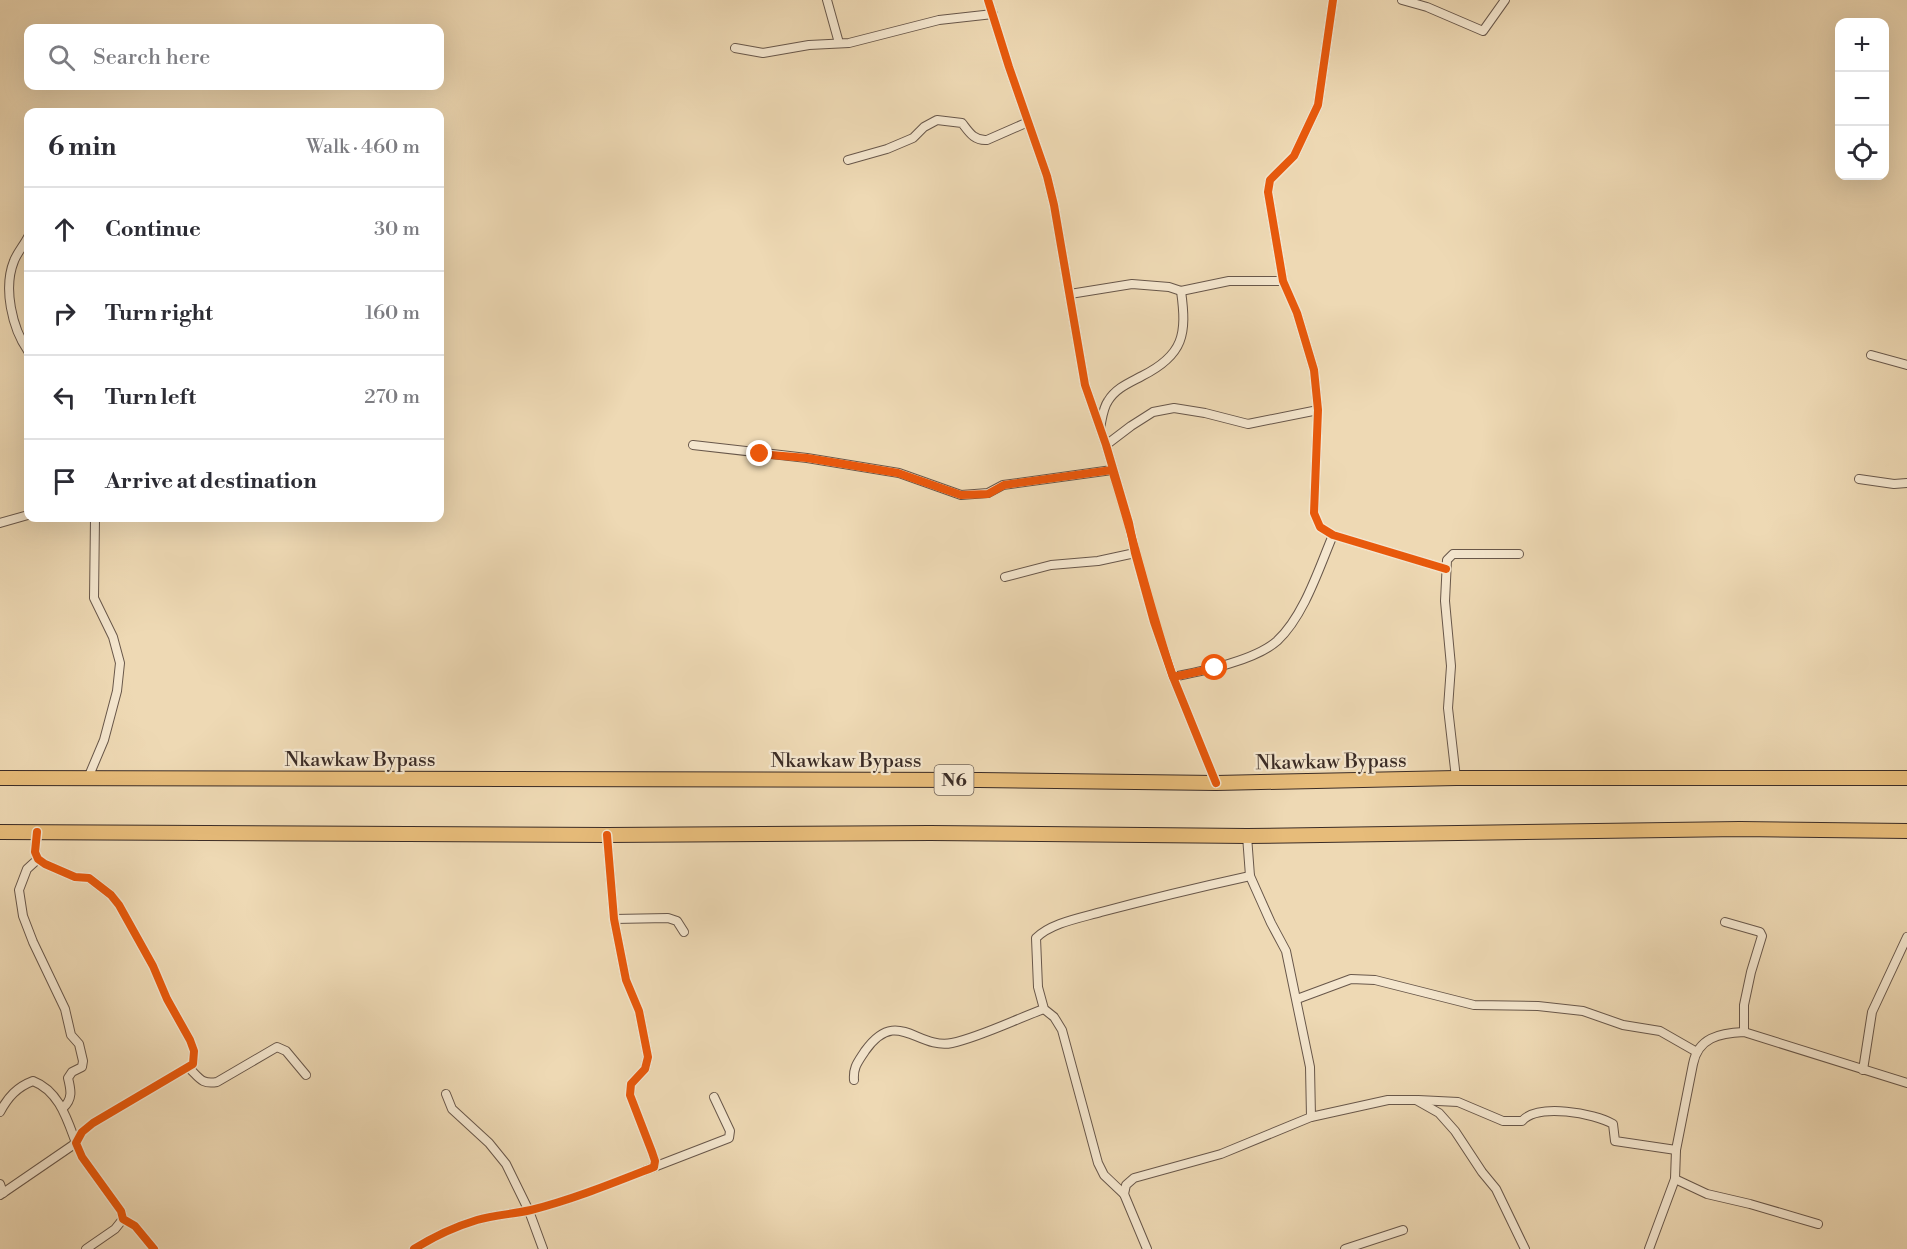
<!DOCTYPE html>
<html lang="en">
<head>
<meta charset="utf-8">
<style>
  :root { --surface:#fff; --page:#f2f2f3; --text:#2b2b33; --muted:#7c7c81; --line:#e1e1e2 }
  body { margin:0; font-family:"Libre Bodoni",serif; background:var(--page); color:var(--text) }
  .controls { position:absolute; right:18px; top:18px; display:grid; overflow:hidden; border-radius:12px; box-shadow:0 6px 24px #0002 }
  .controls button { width:54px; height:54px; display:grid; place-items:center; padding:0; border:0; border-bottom:2px solid var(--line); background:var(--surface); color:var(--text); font:30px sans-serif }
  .stop { position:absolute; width:18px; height:18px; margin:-14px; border:4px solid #ea580c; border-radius:50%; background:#fff }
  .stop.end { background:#ea580c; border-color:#fff; box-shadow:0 2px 6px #0008 }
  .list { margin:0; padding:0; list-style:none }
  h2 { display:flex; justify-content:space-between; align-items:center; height:78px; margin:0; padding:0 24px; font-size:26px }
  h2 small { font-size:20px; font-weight:400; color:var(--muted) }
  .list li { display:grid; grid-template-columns:39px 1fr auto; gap:18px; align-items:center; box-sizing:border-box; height:84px; padding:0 24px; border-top:2px solid var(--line) }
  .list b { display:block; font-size:22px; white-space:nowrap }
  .list em { font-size:20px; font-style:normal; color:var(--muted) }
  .icon { flex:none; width:33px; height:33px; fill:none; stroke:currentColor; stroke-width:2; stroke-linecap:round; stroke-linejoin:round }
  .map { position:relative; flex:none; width:1907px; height:1249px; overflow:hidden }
  .search { position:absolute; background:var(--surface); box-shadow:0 6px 24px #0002; left:24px; top:24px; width:420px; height:66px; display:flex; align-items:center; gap:15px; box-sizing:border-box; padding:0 21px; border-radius:12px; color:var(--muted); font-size:22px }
  .panel { position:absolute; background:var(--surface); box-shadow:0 6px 24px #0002; left:24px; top:108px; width:420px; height:414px; border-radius:12px }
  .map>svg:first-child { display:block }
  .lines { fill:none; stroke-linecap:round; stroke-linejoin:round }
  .minor-casing { stroke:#68574a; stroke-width:10 }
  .trunk-casing { stroke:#3b2c26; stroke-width:16 }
  .minor { stroke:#f4e6ce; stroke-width:8 }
  .trunk { stroke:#e7bc7a; stroke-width:14 }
  .cycleway-casing { stroke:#f4e6ce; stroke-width:11 }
  .cycleway { stroke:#e8590c; stroke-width:8 }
  .route { stroke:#ea580c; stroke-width:8 }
  .labels { text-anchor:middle; stroke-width:4.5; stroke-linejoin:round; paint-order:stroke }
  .shield { fill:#f4e6ce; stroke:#726458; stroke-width:1.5 }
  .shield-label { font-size:18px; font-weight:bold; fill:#3b2c26 }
  .street-label { font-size:20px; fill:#3b2c26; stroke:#f4e6ce }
</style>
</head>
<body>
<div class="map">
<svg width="1907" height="1249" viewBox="0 0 1907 1249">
  <rect width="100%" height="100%" fill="#eed9b4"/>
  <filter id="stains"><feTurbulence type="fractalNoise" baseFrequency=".00333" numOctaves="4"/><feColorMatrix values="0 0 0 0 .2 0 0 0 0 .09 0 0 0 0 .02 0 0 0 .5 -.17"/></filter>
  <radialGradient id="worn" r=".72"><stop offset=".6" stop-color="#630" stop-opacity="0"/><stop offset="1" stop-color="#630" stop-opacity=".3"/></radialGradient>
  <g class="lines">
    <g class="minor-casing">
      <g id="minor">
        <path d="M827 0 839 43"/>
        <path d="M988 0 1009 67 1047 176 1054 205 1085 385 1106 445 1129 523 1135 553 1154 622 1173 677 1216 783"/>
        <path d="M1333 0 1318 105 1294 156 1270 180 1268 192 1283 281 1297 313 1314 370 1318 410 1314 513 1320 527 1333 535 1446 569"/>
        <path d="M1402 0 1427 7 1483 31 1505 0"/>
        <path d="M735 48 763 53 809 45 849 43 939 20 993 14"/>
        <path d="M848 160 887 149 913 138 924 127 937 120 962 123C969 132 974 141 987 140L1028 122"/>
        <path d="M28 237C24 245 17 253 14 261 3 288 12 328 28 351"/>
        <path d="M1070 294 1132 284 1169 287 1181 291 1229 281H1283"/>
        <path d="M1871 355 1907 365"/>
        <path d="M1100 428C1102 419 1103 408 1108 401 1116 388 1129 383 1142 376 1184 355 1187 334 1181 291"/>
        <path d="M693 445 807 458 899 473 961 495 988 493 1003 485 1112 470"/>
        <path d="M1106 445 1131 426 1153 412 1174 408 1205 413 1248 424 1318 410"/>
        <path d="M1859 479 1894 484 1907 483"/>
        <path d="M0 523 28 515"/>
        <path d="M1005 577 1051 565 1098 561 1135 553"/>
        <path d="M1173 677C1202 671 1254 661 1277 641 1304 616 1319 568 1333 535"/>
        <path d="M88 778 104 740 117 691 120 663 113 637 94 598 95 518"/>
        <path d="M1456 778 1448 708 1451 666 1445 601 1447 560 1453 554H1519"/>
        <path d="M37 832 35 852 38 859 45 864 75 877 89 878 111 895 119 905 153 966 167 999 190 1040 194 1051 193 1064 93 1123 82 1132 76 1143 82 1157 121 1211 123 1219 135 1226 154 1249"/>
        <path d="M38 859 27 869 19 890 23 916 33 942 65 1009 71 1035 79 1044 83 1061 82 1067 72 1072 68 1078C71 1090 73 1099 63 1108"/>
        <path d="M614 919 668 918 677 921 684 932"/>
        <path d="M1725 922 1760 932 1762 936 1751 972 1744 1005V1032"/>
        <path d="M1297 999 1351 979 1375 980 1474 1005 1538 1006 1583 1011 1623 1025 1660 1031 1695 1051"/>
        <path d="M188 1067C199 1077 201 1085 217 1082L277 1047 286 1051 306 1075"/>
        <path d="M1863 1070 1872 1012 1907 937"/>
        <path d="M854 1080C853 1067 858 1062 865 1051 897 1006 917 1050 952 1043 980 1037 1016 1019 1044 1009"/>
        <path d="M446 1094 452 1109 489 1143 506 1164 529 1211 543 1249"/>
        <path d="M1418 1100 1458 1102 1503 1121H1522C1538 1103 1594 1113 1613 1124L1615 1141 1676 1150"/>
        <path d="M0 1112C8 1097 17 1087 33 1081 59 1091 67 1119 76 1143L0 1195"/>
        <path d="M1311 1117 1388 1100H1416L1439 1113 1455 1131 1482 1172 1496 1189 1525 1249"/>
        <path d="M654 1167 729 1138 730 1131 714 1097"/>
        <path d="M1675 1179 1707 1194 1750 1204 1818 1224"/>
        <path d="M0 1184 3 1193"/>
        <path d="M1124 1194 1104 1175 1098 1163 1062 1030 1054 1017 1044 1009 1038 987 1036 938C1051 923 1080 918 1101 912 1150 899 1200 887 1250 876"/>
        <path d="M86 1249 115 1229 123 1219"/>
        <path d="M414 1249C433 1237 454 1227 477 1220 494 1215 514 1214 531 1210 574 1199 613 1183 654 1167L655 1161 652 1152 630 1095 631 1084 645 1069 648 1057 639 1011 626 980 614 919 607 835"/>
        <path d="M1147 1249 1124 1194 1126 1185 1134 1178 1221 1154 1311 1117 1310 1067 1286 951 1271 923 1250 876 1247 836"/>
        <path d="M1345 1249 1403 1230"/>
        <path d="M1649 1249 1675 1179 1676 1150 1693 1064C1698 1038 1719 1033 1744 1032L1907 1083"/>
      </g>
    </g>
    <g class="trunk-casing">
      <g id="trunk">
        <path d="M0 778 979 780 1216 783 1456 778H1907"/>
        <path d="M0 832 607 835 930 833 1247 836 1740 829 1907 831"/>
      </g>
    </g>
    <use href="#minor" class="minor"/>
    <use href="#trunk" class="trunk"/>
    <g class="cycleway-casing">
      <g id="cycleway">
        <path d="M988 0 1009 67 1047 176 1054 205 1085 385 1106 445 1129 523 1135 553 1154 622 1173 677 1216 783"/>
        <path d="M1333 0 1318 105 1294 156 1270 180 1268 192 1283 281 1297 313 1314 370 1318 410 1314 513 1320 527 1333 535 1446 569"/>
        <path d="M37 832 35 852 38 859 45 864 75 877 89 878 111 895 119 905 153 966 167 999 190 1040 194 1051 193 1064 93 1123 82 1132 76 1143 82 1157 121 1211 123 1219 135 1226 154 1249"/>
        <path d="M414 1249C433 1237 454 1227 477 1220 494 1215 514 1214 531 1210 574 1199 613 1183 654 1167L655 1161 652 1152 630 1095 631 1084 645 1069 648 1057 639 1011 626 980 614 919 607 835"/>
      </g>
    </g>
    <use href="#cycleway" class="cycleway"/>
  </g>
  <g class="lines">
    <path class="route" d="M760 454 807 458 898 473 961 495 988 494 1004 485 1112 470C1134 539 1150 609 1173 677L1215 668"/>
  </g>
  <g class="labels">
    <rect class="shield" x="934.5" y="765" width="39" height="30" rx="4.5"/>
    <g class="shield-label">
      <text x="954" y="786">N6</text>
    </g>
    <g class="street-label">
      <text x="360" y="766">Nkawkaw Bypass</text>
      <text x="846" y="767">Nkawkaw Bypass</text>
      <text transform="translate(1331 761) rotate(-1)" y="7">Nkawkaw Bypass</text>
    </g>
  </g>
  <rect width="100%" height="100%" filter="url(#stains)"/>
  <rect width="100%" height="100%" fill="url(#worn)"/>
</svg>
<div class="controls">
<button>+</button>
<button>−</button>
<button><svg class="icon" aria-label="locate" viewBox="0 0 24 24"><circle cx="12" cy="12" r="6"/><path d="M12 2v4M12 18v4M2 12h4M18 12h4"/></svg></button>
</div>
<div class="stop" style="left:1215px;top:668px"></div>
<div class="stop end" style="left:760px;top:454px"></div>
<div class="search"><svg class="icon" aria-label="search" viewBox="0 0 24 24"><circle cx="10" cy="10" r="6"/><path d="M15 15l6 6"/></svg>Search here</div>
<section class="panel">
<h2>6 min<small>Walk · 460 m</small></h2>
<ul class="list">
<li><svg class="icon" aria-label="ahead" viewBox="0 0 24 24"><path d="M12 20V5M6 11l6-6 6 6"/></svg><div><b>Continue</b></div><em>30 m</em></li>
<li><svg class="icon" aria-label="right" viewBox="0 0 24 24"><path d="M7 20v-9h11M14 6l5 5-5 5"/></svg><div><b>Turn right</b></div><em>160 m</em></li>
<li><svg class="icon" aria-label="left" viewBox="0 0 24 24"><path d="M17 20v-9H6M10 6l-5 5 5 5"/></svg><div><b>Turn left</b></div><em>270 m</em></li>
<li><svg class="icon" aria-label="arrive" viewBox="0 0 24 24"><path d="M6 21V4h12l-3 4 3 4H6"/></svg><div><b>Arrive at destination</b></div></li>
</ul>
</section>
</div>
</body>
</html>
